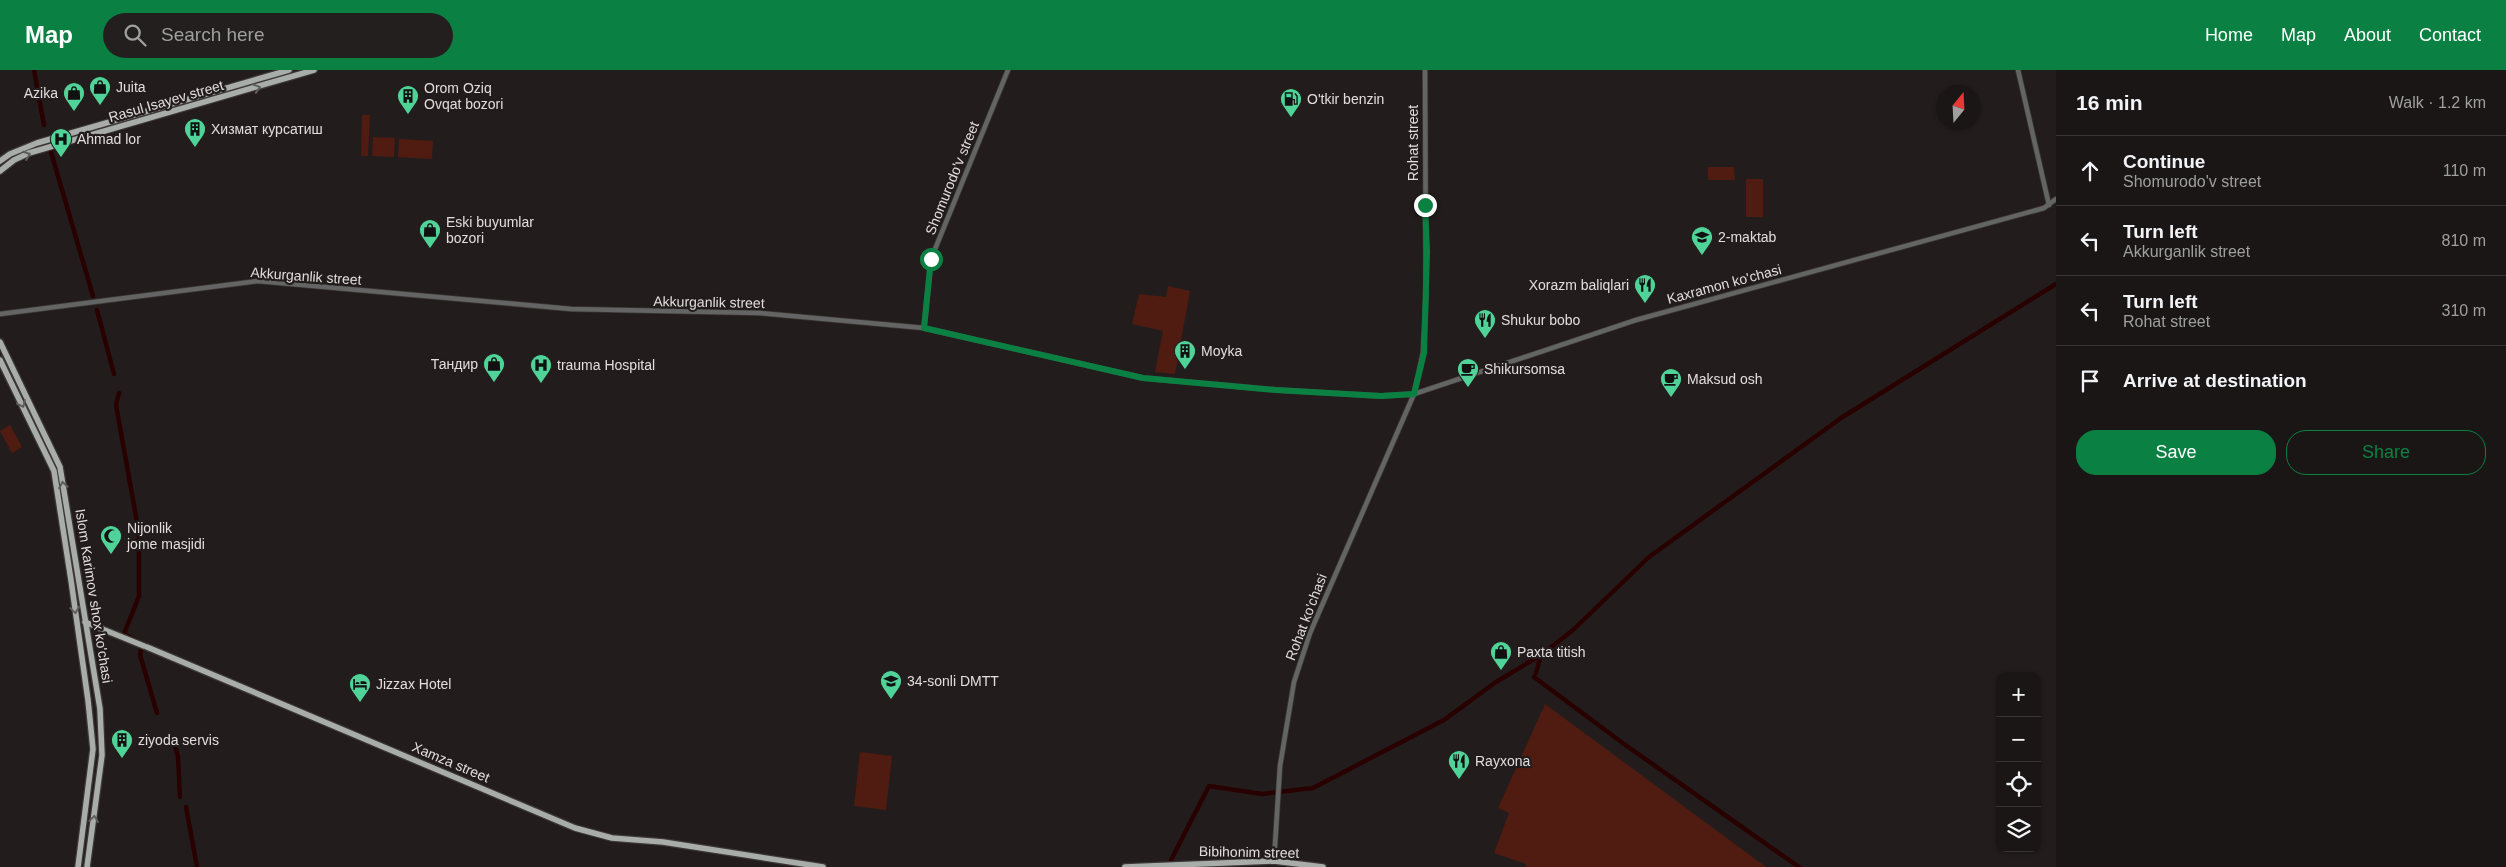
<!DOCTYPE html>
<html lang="en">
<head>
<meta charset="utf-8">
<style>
  :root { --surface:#1a1615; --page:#231f1e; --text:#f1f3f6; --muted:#9f9fa0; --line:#383534; --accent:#0b8043 }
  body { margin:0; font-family:Helvetica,sans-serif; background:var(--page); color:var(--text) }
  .controls { position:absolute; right:15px; bottom:15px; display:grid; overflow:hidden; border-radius:10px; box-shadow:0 1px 4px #0004 }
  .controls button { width:45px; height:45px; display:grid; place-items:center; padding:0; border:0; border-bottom:1px solid var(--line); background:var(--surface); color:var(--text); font:25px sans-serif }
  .compass { position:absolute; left:1936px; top:15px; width:45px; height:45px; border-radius:50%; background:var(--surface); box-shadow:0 1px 4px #0004; rotate:18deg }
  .stop { position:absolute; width:15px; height:15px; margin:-11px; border:4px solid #0b8043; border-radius:50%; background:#fff }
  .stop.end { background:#0b8043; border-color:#fff; box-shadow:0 1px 5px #0008 }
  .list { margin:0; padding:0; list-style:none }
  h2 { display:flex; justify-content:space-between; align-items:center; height:65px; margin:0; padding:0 20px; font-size:21px }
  h2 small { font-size:16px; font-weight:400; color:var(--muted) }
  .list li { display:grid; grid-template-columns:32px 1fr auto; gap:15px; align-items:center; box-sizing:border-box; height:70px; padding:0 20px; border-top:1px solid var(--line) }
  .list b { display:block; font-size:19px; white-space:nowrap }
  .list p { margin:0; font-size:16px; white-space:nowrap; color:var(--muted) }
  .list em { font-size:16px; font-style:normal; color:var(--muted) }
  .actions { display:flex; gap:10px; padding:15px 20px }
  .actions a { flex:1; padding:11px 0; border:1px solid var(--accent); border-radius:20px; text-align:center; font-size:18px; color:var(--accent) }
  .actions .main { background:var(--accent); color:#fff }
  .icon { flex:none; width:28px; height:28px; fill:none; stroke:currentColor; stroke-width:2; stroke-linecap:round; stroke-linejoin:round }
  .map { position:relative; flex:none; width:2056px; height:797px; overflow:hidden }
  header { display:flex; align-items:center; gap:30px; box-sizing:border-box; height:70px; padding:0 25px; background:var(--accent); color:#fff }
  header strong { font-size:24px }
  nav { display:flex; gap:28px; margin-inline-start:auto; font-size:18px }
  .search { width:350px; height:45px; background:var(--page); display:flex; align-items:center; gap:12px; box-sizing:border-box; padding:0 18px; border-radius:28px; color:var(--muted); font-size:19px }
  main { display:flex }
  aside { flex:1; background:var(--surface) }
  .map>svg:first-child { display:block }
  .green { fill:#501b10 }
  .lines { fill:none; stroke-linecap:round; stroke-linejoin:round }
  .canal { stroke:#290000; stroke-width:4.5 }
  .minor-casing { stroke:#3d3837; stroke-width:6 }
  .major-casing { stroke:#3d3837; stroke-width:8 }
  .minor { stroke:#636564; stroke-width:4.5 }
  .major { stroke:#a8adaa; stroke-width:5.5 }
  .oneway { stroke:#5e5e5c }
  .route { stroke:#0b8043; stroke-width:6 }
  .labels { text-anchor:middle; stroke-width:4.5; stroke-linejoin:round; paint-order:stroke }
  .poi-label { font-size:14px; fill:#e0dddc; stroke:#221d1c; text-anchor:start }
  .street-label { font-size:14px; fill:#e0dddc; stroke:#221d1c }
</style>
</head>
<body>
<header>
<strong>Map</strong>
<div class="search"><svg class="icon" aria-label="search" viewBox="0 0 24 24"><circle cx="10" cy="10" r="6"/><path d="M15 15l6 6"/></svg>Search here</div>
<nav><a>Home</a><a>Map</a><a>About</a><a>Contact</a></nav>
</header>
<main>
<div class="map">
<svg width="2056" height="797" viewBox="0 0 2056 797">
  <rect width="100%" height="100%" fill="#221d1c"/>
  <g class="green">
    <path d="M362 45H370L368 86H361Z"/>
    <path d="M373 67 395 68 394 87 372 86Z"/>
    <path d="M399 69 433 71 432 89 398 87Z"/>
    <path d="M1708 97H1734L1735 110H1708Z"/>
    <rect x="1746" y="109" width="17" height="38"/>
    <path d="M1168 216 1190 221 1175 304 1155 302 1163 261 1132 254 1139 224 1166 227Z"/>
    <path d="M10 355 22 377 12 383 0 361Z"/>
    <path d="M1545 634 1766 797H1526V794L1494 783 1509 743 1498 738Z"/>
    <path d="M860 682 892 686 886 740 854 736Z"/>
  </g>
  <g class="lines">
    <g class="canal">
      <path d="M34 0 44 55"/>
      <path d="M51 82 93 226"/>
      <path d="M97 240 114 304"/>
      <path d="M119 323 116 335 139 463V526L124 564 142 574 140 585 157 643"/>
      <path d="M1536 603 1541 585"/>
      <path d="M1534 607 1624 674 1799 797"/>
      <path d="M174 672 178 687 180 727"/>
      <path d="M186 737 197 797"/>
      <path d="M1171 790 1209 716 1262 724 1313 718 1444 650 1496 612 1541 585 1573 560 1649 487 1841 348 2056 214"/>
    </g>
    <g class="minor-casing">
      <g id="minor">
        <path d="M2018 0 2049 135"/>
        <path d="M0 244 258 211 571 239 760 243 924 258 1143 308 1277 320 1381 326 1414 324 1636 250 2044 138 2056 129"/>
        <path d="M924 258 931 189 1008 0"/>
        <path d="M1274 791 1280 696 1294 612 1310 563 1414 324 1423 283 1426 228 1425 0"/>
      </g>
    </g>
    <g class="major-casing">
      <g id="major">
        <path d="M0 91 10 84 37 73 289 0"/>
        <path d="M0 101 14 90 29 83 314 0"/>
        <path d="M0 272 60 397 100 639 102 685 87 797"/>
        <path d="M0 290 54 401 71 510 88 630 93 679 78 797"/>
        <path d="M85 552 144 576"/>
        <path d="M147 577 575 758 612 768 663 772 823 797"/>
        <path d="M1125 797 1274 791 1323 797"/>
      </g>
    </g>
    <use href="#minor" class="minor"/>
    <use href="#major" class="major"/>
  </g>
  <defs><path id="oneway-chevron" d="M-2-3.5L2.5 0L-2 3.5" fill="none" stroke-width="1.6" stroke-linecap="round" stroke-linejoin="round" transform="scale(1.25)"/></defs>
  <g class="oneway">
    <use href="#oneway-chevron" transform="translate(257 18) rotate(-17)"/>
    <use href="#oneway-chevron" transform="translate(27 85) rotate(-20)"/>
    <use href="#oneway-chevron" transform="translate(22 334) rotate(65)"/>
    <use href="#oneway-chevron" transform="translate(63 415) rotate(-99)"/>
    <use href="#oneway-chevron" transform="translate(75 540) rotate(82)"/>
    <use href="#oneway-chevron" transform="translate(94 749) rotate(-82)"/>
  </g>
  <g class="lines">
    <path class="route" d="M931 189 924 258 1143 308 1276 320 1381 326 1414 324 1424 283 1427 182 1425 135"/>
  </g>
  <defs>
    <g id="shop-pin" transform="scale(1.125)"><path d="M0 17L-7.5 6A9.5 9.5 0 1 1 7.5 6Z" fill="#50d398" stroke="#221d1c"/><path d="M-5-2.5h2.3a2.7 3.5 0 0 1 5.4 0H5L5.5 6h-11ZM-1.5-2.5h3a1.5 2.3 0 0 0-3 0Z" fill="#111"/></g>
    <g id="building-pin" transform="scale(1.125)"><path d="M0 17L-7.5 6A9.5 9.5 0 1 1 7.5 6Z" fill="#50d398" stroke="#221d1c"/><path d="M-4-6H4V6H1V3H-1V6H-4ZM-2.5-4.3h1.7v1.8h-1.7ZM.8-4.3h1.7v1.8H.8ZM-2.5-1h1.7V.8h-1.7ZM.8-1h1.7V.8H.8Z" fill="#111"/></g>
    <g id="fuel-pin" transform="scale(1.125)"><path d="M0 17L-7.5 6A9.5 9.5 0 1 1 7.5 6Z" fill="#50d398" stroke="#221d1c"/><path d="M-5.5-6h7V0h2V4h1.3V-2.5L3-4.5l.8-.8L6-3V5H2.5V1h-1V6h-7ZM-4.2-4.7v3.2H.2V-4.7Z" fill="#111"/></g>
    <g id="hospital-pin" transform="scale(1.125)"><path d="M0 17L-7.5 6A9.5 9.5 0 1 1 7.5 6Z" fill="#50d398" stroke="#221d1c"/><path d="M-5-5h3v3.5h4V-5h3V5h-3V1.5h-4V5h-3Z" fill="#111"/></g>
    <g id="school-pin" transform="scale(1.125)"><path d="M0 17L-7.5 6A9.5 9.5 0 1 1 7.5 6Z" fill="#50d398" stroke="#221d1c"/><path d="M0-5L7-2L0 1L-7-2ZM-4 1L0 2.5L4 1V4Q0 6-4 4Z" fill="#111"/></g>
    <g id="restaurant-pin" transform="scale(1.125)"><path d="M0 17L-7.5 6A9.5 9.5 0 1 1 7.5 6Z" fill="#50d398" stroke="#221d1c"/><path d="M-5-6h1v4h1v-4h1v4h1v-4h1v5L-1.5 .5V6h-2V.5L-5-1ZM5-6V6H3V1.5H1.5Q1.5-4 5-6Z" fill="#111"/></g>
    <g id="cafe-pin" transform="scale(1.125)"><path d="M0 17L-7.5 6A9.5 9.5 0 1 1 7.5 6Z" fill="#50d398" stroke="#221d1c"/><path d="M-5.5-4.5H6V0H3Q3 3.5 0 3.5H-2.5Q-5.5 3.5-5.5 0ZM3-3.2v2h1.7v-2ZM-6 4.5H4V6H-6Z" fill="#111"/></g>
    <g id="mosque-pin" transform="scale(1.125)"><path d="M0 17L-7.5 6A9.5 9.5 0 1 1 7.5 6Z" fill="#50d398" stroke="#221d1c"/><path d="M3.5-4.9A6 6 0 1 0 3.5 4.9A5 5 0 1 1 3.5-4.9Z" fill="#111"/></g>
    <g id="hotel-pin" transform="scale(1.125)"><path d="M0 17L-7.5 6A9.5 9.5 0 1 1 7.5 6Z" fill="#50d398" stroke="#221d1c"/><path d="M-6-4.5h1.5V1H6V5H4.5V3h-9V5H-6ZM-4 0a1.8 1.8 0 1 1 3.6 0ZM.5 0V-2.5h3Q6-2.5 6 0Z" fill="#111"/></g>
  </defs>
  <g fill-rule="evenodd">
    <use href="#shop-pin" x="100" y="17"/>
    <use href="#shop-pin" x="74" y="23"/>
    <use href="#building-pin" x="408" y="26"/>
    <use href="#fuel-pin" x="1291" y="29"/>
    <use href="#building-pin" x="195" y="59"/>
    <use href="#hospital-pin" x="61" y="69"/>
    <use href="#shop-pin" x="430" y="160"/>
    <use href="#school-pin" x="1702" y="167"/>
    <use href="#restaurant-pin" x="1645" y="215"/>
    <use href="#restaurant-pin" x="1485" y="250"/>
    <use href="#building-pin" x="1185" y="281"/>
    <use href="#shop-pin" x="494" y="294"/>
    <use href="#hospital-pin" x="541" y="295"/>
    <use href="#cafe-pin" x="1468" y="299"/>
    <use href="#cafe-pin" x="1671" y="309"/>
    <use href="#mosque-pin" x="111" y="466"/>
    <use href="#shop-pin" x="1501" y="582"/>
    <use href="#school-pin" x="891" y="611"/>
    <use href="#hotel-pin" x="360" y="614"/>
    <use href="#building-pin" x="122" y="670"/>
    <use href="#restaurant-pin" x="1459" y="691"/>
  </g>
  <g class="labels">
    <g class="poi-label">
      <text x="116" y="22">Juita</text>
      <text x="424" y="23">Orom Oziq<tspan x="424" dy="16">Ovqat bozori</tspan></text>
      <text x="58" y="28" text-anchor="end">Azika</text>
      <text x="1307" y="34">O'tkir benzin</text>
      <text x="211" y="64">Хизмат курсатиш</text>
      <text x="77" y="74">Ahmad lor</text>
      <text x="446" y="157">Eski buyumlar<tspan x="446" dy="16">bozori</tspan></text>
      <text x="1718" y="172">2-maktab</text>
      <text x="1629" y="220" text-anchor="end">Xorazm baliqlari</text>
      <text x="1501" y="255">Shukur bobo</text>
      <text x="1201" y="286">Moyka</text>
      <text x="478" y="299" text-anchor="end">Тандир</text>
      <text x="557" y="300">trauma Hospital</text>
      <text x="1484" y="304">Shikursomsa</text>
      <text x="1687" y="314">Maksud osh</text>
      <text x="127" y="463">Nijonlik<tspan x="127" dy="16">jome masjidi</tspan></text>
      <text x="1517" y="587">Paxta titish</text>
      <text x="907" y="616">34-sonli DMTT</text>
      <text x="376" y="619">Jizzax Hotel</text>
      <text x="138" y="675">ziyoda servis</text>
      <text x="1475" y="696">Rayxona</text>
    </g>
    <g class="street-label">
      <text transform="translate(166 31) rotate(-16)" y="5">Rasul Isayev street</text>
      <text transform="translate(1413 73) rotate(-90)" y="5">Rohat street</text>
      <text transform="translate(952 108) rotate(-68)" y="5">Shomurodo'v street</text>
      <text transform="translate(306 206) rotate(4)" y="5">Akkurganlik street</text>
      <text transform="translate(1724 214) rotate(-15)" y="5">Kaxramon ko'chasi</text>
      <text transform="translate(709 232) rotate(1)" y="5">Akkurganlik street</text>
      <text transform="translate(94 526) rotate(81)" y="5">Islom Karimov shox ko'chasi</text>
      <text transform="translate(1306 547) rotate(-69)" y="5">Rohat ko'chasi</text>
      <text transform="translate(451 692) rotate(23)" y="5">Xamza street</text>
      <text transform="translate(1249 782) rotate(1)" y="5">Bibihonim street</text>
    </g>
  </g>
</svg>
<div class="controls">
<button>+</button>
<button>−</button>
<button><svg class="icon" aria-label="locate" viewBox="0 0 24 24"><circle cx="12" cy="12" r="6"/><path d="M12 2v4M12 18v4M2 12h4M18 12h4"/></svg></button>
<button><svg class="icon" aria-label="layers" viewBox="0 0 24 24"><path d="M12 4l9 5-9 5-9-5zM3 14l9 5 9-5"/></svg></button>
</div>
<svg class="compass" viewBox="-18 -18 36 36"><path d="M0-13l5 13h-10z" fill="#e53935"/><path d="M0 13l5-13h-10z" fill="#9f9fa0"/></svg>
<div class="stop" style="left:931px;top:189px"></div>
<div class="stop end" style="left:1425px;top:135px"></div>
</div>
<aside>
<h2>16 min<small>Walk · 1.2 km</small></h2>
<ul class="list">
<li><svg class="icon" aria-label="ahead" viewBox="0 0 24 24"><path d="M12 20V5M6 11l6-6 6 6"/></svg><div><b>Continue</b><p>Shomurodo'v street</p></div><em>110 m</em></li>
<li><svg class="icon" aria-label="left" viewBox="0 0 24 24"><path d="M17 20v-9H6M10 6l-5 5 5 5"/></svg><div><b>Turn left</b><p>Akkurganlik street</p></div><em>810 m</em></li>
<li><svg class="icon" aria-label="left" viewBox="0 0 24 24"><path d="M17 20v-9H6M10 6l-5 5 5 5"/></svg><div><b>Turn left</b><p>Rohat street</p></div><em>310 m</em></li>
<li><svg class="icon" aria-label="arrive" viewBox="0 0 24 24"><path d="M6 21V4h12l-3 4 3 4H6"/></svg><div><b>Arrive at destination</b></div></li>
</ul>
<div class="actions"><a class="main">Save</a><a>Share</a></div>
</aside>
</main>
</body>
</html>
